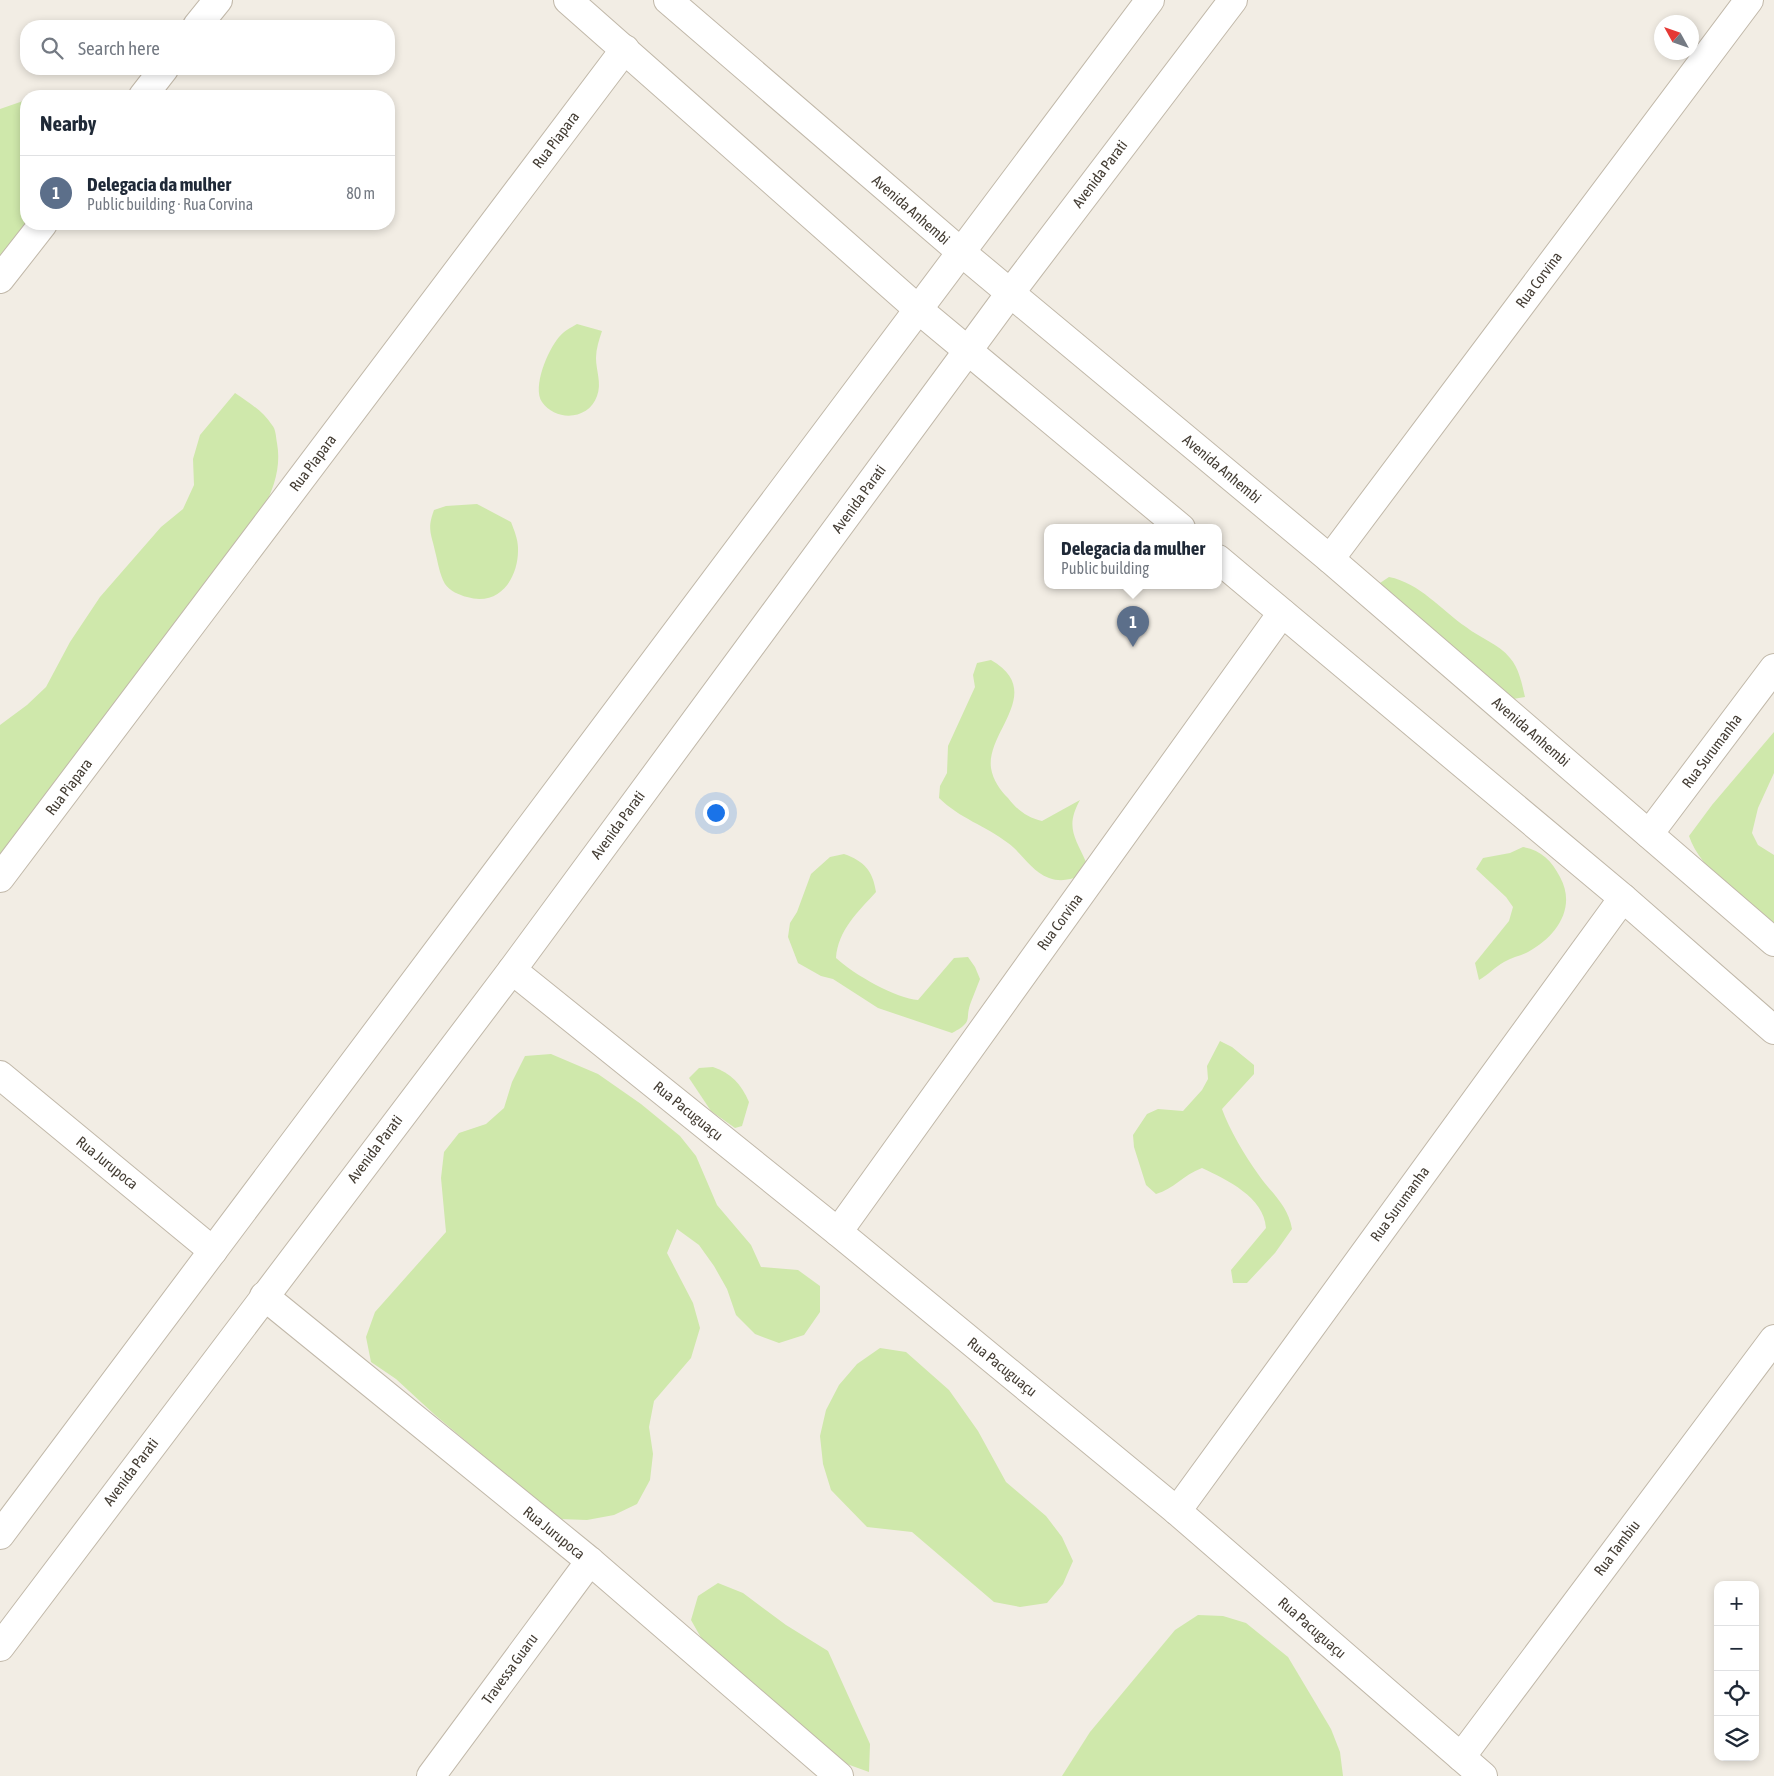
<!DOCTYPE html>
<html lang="en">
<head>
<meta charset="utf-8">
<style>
  :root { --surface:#fff; --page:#f6f6f7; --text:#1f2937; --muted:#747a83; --line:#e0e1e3; --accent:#2563eb }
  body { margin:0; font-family:"Asap Condensed",sans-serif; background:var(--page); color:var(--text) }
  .controls { position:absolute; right:15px; bottom:15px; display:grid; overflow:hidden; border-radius:10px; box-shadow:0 2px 8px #0003 }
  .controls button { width:45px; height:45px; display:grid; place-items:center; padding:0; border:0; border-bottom:1px solid var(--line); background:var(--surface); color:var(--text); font:25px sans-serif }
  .compass { position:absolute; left:1654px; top:15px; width:45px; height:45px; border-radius:50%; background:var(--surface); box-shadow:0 2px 8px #0003; rotate:310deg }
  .you { position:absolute; left:715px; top:812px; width:18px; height:18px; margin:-12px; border:4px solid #fff; border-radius:50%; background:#1a73e8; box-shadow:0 0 0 8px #1a73e833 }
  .badge { display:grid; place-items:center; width:32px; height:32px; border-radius:50%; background:var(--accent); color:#fff; font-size:16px; font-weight:700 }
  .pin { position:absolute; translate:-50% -41px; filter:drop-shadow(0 1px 2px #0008) }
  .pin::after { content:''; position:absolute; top:26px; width:18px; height:15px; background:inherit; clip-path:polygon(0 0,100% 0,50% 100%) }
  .popup { position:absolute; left:1044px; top:524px; width:178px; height:65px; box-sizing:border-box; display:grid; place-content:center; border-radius:10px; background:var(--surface); filter:drop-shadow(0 1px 4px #0005); font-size:16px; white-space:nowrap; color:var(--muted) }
  .popup b { font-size:19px; color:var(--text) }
  .popup::after { content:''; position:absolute; left:50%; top:100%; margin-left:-10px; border:10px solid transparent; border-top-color:var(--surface) }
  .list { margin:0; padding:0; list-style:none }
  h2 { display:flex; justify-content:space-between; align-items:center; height:65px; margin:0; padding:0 20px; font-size:21px }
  h2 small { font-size:16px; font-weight:400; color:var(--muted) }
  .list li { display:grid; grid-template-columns:32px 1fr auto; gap:15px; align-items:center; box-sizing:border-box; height:75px; padding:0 20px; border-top:1px solid var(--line) }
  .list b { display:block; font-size:19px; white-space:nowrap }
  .list p { margin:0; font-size:16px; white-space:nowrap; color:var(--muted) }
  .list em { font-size:16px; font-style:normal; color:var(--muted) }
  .icon { flex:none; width:28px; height:28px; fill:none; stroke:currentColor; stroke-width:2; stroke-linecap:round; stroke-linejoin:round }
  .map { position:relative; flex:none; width:1774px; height:1776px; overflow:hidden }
  .search { position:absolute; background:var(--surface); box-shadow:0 2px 8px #0003; left:20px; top:20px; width:375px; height:55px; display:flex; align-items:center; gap:12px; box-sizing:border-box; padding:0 18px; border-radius:20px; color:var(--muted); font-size:19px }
  .panel { position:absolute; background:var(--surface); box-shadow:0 2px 8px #0003; left:20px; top:90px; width:375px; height:140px; border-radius:20px }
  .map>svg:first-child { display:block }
  .green { fill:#cfe8ab }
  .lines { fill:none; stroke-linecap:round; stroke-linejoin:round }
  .minor-casing { stroke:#c1b8a9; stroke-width:30 }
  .tertiary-casing { stroke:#c1b8a9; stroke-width:30 }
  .minor { stroke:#fff; stroke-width:28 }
  .tertiary { stroke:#fff; stroke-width:28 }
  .labels { text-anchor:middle; stroke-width:4; stroke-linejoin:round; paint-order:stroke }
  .street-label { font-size:15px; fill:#443d34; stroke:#fff }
</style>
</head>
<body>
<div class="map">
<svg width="1774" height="1776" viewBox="0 0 1774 1776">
  <rect width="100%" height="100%" fill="#f2ede4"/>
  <g class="green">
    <path d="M26 100V224L0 258V109Z"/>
    <path d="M577 324 602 331C599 340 596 349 596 358 596 371 602 383 597 396 589 420 556 422 542 402 532 387 548 350 559 337 564 331 570 328 577 324Z"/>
    <path d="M235 393C248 402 263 411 272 425 276 429 276 438 277 443 289 508 212 570 179 617 174 624 170 633 166 640L0 858V725L27 705 46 687 70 642 100 597 161 527 183 509 194 485 193 459 200 435Z"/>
    <path d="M477 504 511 522C514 530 518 539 518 548 519 577 500 607 467 597 459 595 450 591 445 584 439 573 438 562 435 551 431 533 427 529 434 510L446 506Z"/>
    <path d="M1389 577C1420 583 1441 610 1466 627 1480 638 1499 644 1510 658 1519 668 1522 684 1525 697L1513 699 1437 633 1377 585Z"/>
    <path d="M991 660C1046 692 986 731 991 768 993 780 1000 790 1008 798 1017 810 1028 818 1042 821L1080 800C1065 827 1075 837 1086 862L1080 876C1069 880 1060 882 1049 878 1031 871 1023 854 1008 843 986 826 959 818 939 798L940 786 947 773 948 746 975 687 973 675 977 663Z"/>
    <path d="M1774 732V773L1758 808 1752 833 1758 845 1774 855V928C1748 904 1700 870 1689 836L1712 805Z"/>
    <path d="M1523 847C1541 850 1552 861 1560 877 1577 908 1556 937 1528 952 1520 956 1512 957 1504 962 1495 967 1488 975 1479 980L1475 963 1509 921 1513 907 1506 897 1476 869 1483 858 1510 853Z"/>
    <path d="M844 854C864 861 873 871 876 892 858 912 838 930 836 958 853 974 897 999 918 1000L954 958 968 957 975 967 980 979C977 987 974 994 971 1002 964 1019 975 1021 952 1033L878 1008 833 979 821 976 798 963 788 937 790 923 797 912 811 874 830 857Z"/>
    <path d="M1220 1041 1232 1047 1254 1065V1074L1222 1109C1229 1129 1245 1156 1258 1174 1271 1193 1288 1205 1292 1229L1275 1253 1247 1283H1233L1231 1270 1266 1228C1264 1197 1227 1180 1202 1168 1183 1175 1174 1189 1156 1194L1146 1185 1134 1147 1133 1135 1147 1114 1158 1109 1183 1111 1202 1090 1208 1079 1207 1066Z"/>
    <path d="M551 1054 598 1074 641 1104 680 1136 696 1156 717 1205 751 1245 761 1267 798 1270 820 1286V1312L804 1335 779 1343 755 1334 736 1315 727 1289 714 1266 699 1245 677 1229 667 1253 693 1303 700 1328 691 1358 654 1401 649 1427 653 1454 650 1480 637 1504 614 1515 587 1520 559 1519 435 1415 396 1379 371 1362 366 1337 375 1312 446 1232 441 1178 444 1152 459 1133 486 1124 504 1108 512 1082 525 1056Z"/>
    <path d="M713 1067C731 1073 741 1084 749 1102L742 1126 735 1128 711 1111 689 1078 699 1068Z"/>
    <path d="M880 1348 906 1352 949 1390 978 1431 1006 1482 1046 1516 1062 1537 1073 1561 1063 1584 1047 1603 1020 1607 994 1602 912 1532 867 1527 831 1490 823 1464 820 1436 826 1410 839 1385 857 1364Z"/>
    <path d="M718 1583 743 1593 786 1625 828 1651 870 1744 869 1772 844 1763 704 1643 691 1620 698 1596Z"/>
    <path d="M1198 1615 1223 1616 1246 1623 1288 1657 1331 1729 1340 1752 1343 1776H1062L1090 1732 1175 1630Z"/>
  </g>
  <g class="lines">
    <g class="minor-casing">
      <g id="minor">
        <path d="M197 26 218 0"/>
        <path d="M143 96 164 69"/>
        <path d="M0 279 43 224"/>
        <path d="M1330 559 1749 0"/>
        <path d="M1649 834 1774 668"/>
        <path d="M0 878 625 49"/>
        <path d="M512 970 838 1232 1177 1511 1483 1776"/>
        <path d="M0 1075 213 1251"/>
        <path d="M838 1232 1282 613"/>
        <path d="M264 1296 590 1561 839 1776"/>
        <path d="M1177 1511 1623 898"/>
        <path d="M1461 1757 1774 1339"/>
        <path d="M431 1776 590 1561"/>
      </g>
    </g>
    <g class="tertiary-casing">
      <g id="tertiary">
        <path d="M568 0 919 310 1181 528"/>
        <path d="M668 0 961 252 1330 559 1774 942"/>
        <path d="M1218 559 1623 898 1774 1030"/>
        <path d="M0 1535 1150 0"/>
        <path d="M0 1647 512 970 1011 292 1233 0"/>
      </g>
    </g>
    <use href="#minor" class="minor"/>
    <use href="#tertiary" class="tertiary"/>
  </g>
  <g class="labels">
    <g class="street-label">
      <text transform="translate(556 140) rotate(-53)" y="5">Rua Piapara</text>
      <text transform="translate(1100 174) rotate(-53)" y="5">Avenida Parati</text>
      <text transform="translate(911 210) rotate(41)" y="5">Avenida Anhembi</text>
      <text transform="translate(1539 280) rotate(-53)" y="5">Rua Corvina</text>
      <text transform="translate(313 463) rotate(-53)" y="5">Rua Piapara</text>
      <text transform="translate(1222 469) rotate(40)" y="5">Avenida Anhembi</text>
      <text transform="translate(859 499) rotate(-54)" y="5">Avenida Parati</text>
      <text transform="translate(1531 732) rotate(41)" y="5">Avenida Anhembi</text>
      <text transform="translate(1712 751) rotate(-53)" y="5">Rua Surumanha</text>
      <text transform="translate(69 787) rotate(-53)" y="5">Rua Piapara</text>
      <text transform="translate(618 825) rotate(-54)" y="5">Avenida Parati</text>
      <text transform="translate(1060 922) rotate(-54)" y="5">Rua Corvina</text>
      <text transform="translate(688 1111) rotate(39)" y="5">Rua Pacuguaçu</text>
      <text transform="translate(375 1149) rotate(-53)" y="5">Avenida Parati</text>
      <text transform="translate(107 1163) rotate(39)" y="5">Rua Jurupoca</text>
      <text transform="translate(1400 1204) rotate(-54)" y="5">Rua Surumanha</text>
      <text transform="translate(1002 1367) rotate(39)" y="5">Rua Pacuguaçu</text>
      <text transform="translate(131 1472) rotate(-53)" y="5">Avenida Parati</text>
      <text transform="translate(554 1533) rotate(39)" y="5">Rua Jurupoca</text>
      <text transform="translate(1617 1548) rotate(-53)" y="5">Rua Tambiu</text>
      <text transform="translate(1312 1628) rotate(41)" y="5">Rua Pacuguaçu</text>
      <text transform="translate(510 1669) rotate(-54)" y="5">Travessa Guaru</text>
    </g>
  </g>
</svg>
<div class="controls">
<button>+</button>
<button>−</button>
<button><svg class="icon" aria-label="locate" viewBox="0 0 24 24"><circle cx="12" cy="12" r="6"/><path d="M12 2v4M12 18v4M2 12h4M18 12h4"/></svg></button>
<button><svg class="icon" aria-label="layers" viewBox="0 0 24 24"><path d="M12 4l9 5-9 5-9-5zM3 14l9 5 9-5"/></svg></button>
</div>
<svg class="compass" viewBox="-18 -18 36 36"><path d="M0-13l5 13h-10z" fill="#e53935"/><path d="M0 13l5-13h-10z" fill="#747a83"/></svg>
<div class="you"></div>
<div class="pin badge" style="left:1133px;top:647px;background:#5c6f8a">1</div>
<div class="popup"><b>Delegacia da mulher</b>Public building</div>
<div class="search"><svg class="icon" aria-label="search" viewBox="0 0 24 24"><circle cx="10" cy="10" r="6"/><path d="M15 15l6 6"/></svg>Search here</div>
<section class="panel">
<h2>Nearby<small></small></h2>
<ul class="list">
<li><span class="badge" style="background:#5c6f8a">1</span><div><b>Delegacia da mulher</b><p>Public building · Rua Corvina</p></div><em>80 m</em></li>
</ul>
</section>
</div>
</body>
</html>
